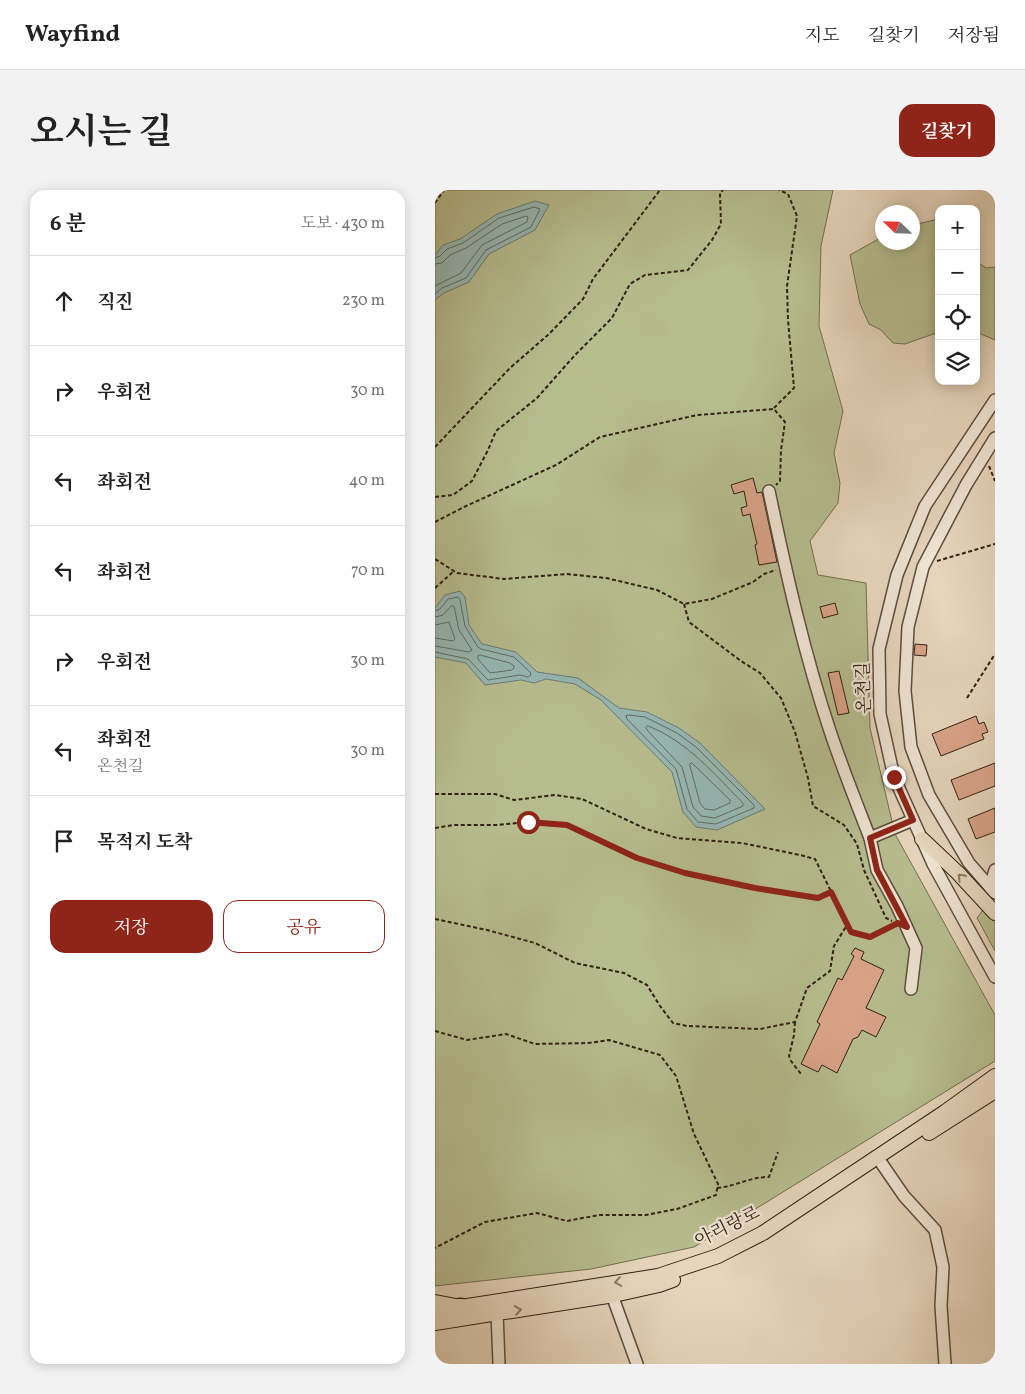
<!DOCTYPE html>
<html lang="ko">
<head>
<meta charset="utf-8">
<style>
  :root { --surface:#fff; --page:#f2f2f2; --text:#222; --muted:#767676; --line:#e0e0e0; --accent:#8f2418 }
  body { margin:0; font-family:Vollkorn,"Noto Serif KR",serif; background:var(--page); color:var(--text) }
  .controls { position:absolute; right:15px; top:15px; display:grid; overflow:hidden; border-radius:10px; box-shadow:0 2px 12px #0003 }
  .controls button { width:45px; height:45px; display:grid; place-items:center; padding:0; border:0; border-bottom:1px solid var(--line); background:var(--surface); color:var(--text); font:25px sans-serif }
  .compass { position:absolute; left:440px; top:15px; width:45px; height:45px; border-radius:50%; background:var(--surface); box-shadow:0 2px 12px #0003; rotate:293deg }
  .stop { position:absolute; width:15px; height:15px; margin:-11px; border:4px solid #8f2418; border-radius:50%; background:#fff }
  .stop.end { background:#8f2418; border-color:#fff; box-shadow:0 1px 5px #0008 }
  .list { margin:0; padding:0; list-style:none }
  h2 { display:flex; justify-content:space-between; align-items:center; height:65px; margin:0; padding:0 20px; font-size:21px }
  h2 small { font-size:16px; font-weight:400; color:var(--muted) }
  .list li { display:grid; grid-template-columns:32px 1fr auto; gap:15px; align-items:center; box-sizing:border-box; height:90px; padding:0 20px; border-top:1px solid var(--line) }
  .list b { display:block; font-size:19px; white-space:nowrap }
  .list p { margin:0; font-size:16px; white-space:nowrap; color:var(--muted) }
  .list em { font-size:16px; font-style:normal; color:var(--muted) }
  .actions { display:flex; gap:10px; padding:15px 20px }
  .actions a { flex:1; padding:11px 0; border:1px solid var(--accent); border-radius:15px; text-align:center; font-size:18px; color:var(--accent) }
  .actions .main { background:var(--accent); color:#fff }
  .icon { flex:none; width:28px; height:28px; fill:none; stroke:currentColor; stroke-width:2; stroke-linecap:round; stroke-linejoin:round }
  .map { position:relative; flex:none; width:560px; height:1174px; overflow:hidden; border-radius:15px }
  header { display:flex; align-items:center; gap:30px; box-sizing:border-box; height:70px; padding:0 25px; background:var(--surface); border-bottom:1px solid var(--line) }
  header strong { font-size:24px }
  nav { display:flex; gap:28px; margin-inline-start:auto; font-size:18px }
  .intro { display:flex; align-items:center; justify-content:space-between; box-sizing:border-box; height:120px; padding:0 30px }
  h1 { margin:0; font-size:35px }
  .button { padding:12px 22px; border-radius:15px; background:var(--accent); color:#fff; font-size:18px; font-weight:700 }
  main { display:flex; gap:30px; padding:0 30px }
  aside { flex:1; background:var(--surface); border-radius:15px; box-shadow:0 2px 12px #0003 }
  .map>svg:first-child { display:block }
  .green { fill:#b6bd8f; stroke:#726e52 }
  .water { fill:#96b8b4; stroke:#6d7b74 }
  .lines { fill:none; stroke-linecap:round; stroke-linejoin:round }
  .shore { stroke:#626c64; stroke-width:1 }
  .building { fill:#d9a389; stroke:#2f2014 }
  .minor-casing { stroke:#5d4d3e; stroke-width:14 }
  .major-casing { stroke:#2f2014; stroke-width:16 }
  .highway-casing { stroke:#2f2014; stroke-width:19 }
  .path { stroke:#2f2014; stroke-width:2; stroke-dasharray:4 2.5; stroke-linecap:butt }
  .minor { stroke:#efe4d3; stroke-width:11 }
  .major { stroke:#e6d5bc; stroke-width:14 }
  .highway { stroke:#e6d5bc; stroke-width:16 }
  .oneway { stroke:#8a7a68 }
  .route { stroke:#8f2418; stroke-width:6 }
  .labels { text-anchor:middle; stroke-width:4.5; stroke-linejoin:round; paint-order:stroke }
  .street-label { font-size:18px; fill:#2f2014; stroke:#efe4d3 }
</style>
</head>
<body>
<header>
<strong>Wayfind</strong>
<nav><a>지도</a><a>길찾기</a><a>저장됨</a></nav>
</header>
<div class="intro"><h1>오시는 길</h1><a class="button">길찾기</a></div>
<main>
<aside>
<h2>6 분<small>도보 · 430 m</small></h2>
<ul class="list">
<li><svg class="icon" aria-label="ahead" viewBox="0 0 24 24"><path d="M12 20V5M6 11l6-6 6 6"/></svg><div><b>직진</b></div><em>230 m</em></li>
<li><svg class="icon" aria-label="right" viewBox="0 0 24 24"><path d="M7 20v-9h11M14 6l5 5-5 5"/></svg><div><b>우회전</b></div><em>30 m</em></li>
<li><svg class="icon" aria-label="left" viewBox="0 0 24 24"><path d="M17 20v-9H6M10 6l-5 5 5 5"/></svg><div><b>좌회전</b></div><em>40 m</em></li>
<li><svg class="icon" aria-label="left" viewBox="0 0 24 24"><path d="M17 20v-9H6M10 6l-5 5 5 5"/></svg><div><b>좌회전</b></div><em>70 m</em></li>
<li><svg class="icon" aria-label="right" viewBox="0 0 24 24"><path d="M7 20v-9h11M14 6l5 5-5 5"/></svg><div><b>우회전</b></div><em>30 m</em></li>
<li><svg class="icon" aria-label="left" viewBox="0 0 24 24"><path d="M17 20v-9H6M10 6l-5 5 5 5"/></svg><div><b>좌회전</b><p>온천길</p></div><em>30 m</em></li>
<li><svg class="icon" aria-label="arrive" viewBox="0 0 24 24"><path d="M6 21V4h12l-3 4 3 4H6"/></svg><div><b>목적지 도착</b></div></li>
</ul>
<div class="actions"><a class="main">저장</a><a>공유</a></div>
</aside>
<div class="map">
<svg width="560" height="1174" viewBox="0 0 560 1174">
  <rect width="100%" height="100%" fill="#e6d5bc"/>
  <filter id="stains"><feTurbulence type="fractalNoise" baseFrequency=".004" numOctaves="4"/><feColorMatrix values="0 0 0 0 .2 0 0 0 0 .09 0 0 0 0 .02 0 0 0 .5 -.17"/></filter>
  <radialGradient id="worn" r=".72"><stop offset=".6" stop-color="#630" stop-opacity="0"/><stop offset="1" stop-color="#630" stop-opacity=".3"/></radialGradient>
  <g class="green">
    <path d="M0 0H398L386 56 384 136 408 221 399 263 405 293 403 313 375 351 383 385 431 393 435 538 460 644 560 825V871L259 1057 156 1079 0 1096Z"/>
    <path d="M504 29V142L470 154 458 153 446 140 434 134 425 114 415 65 447 47 448 52H478V35Z"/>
    <path d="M541 71 551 78 560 77V150L541 142Z"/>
    <path d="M548 720 560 733V761L542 728Z"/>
  </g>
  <g class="water">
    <path d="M100 11 114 15 100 40 54 64 34 92 9 103 0 110V65L8 55 25 49 62 24Z"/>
    <path d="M25 401 30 407 34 435 47 454 81 462 102 482 143 488 184 518 212 522 244 538 265 553 330 619 282 640 261 637 248 622 237 582 166 510 140 494 111 489 99 493 86 490 50 495 31 473 0 467V418L10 405Z"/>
  </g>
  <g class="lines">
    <g class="shore">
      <path d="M0 68 5 66 12 59 28 53 64 28 99 17 105 19 96 37 51 60 31 88 7 98 0 104"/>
      <path d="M0 74 7 73 15 65 31 58 67 34 91 26 93 27 92 32 47 55 26 83 0 96"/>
      <path d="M0 421 5 419 13 409 23 407 25 410 30 436 43 457 46 459 79 467 95 482 96 485 93 487 85 485 53 490 33 469 0 462"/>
      <path d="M0 427 8 425 16 416H19L24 440 37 460 34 462 0 456"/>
      <path d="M0 435 14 432 20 449 18 451 0 448"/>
      <path d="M45 465 75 473 79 476V478L77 480 55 483 43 469V466Z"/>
      <path d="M194 525 210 527 242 543 261 557 319 615V618L281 634 263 632 252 619 241 579 192 529 191 526Z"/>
      <path d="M213 536C252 551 279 584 308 613V616L280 628 266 626 258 617 247 577 212 540 211 538Z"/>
      <path d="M257 573 295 610V613L279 620 270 619 265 613 255 576V574Z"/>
    </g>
  </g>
  <g class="building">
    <path d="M318 288 322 303 327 302 342 372 324 375 320 355 322 354 315 324 308 326 306 318 312 316 309 301 299 304 296 295Z"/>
    <path d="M400 413 403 424 388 428 385 417Z"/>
    <path d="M480 454 492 455 491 466 479 465Z"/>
    <path d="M404 481 414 523 403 525 393 483Z"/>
    <path d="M541 526 544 534 549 532 553 542 547 544 549 549 506 566 497 544Z"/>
    <path d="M560 573V596L524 610 516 590Z"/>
    <path d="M560 618V642L541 649 533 629Z"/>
    <path d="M420 758 429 762 426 769 449 780 431 818 451 827 441 847 427 840 423 847 418 849 402 883 387 875 383 882 366 874 385 834 382 832 403 788 407 790 419 766 416 764Z"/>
  </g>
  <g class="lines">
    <g class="minor-casing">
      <g id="minor">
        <path d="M560 210 490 316 462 385 444 459 445 524 459 587 498 674 560 787"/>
        <path d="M560 248 531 295 488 377 473 437 470 501 476 557 494 605 534 673 560 703"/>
        <path d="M334 301C351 382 369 463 395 541 407 577 421 612 435 648"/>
        <path d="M555 697 560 680"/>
        <path d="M476 799 481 758 462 716 442 680 435 648 478 630"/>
        <path d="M447 974 469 1006 500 1040 508 1077 506 1116 510 1174"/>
        <path d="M177 1105 202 1174"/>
        <path d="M62 1123 64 1174"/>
      </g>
    </g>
    <g class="major-casing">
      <g id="major">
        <path d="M487 649 523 683 560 723"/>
        <path d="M494 943 560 901"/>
        <path d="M0 1112 26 1117 223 1086 283 1066 328 1043 510 922 560 886"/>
        <path d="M0 1133 179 1105 224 1095 238 1090"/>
      </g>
    </g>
    <g class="highway-casing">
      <path id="highway" d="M0 1120 26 1117"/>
    </g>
    <g class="path">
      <path d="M0 13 9 0"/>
      <path d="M339 218 359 198 353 130 352 96 362 26 353 4 344 0"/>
      <path d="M0 257 75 178 114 144 148 109 158 89 225 0"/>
      <path d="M554 276 560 291"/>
      <path d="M0 307 18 305 37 291 53 260 61 241 102 208 140 165 177 128 195 94 210 85 253 80 277 50 286 34 285 3 288 0"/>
      <path d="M0 332 29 317 121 275 165 247 262 225 339 219 350 232 346 260 345 291 341 295"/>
      <path d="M0 369 22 383 69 389 132 384 171 388 222 400 249 414 277 409 318 392 329 384 341 380"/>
      <path d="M502 371 560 354"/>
      <path d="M0 398 19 381"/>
      <path d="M249 414 254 432 306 471 325 483 346 508 360 542 373 588 378 616 409 635 422 654 429 680 451 728 457 731"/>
      <path d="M532 508 560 464"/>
      <path d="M0 604H60L79 610 120 605 147 609 211 639 242 648 307 653 365 665 380 669 416 742 435 747 460 735"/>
      <path d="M0 638 19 635H61L93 632 132 635 203 668 250 683 370 706 383 708 396 702"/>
      <path d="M0 729 52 740 100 753 140 773 189 783 212 795 225 816 238 833 252 836 325 839 360 832 372 798 395 781 399 756 412 735"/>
      <path d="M360 832 359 845 354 866 356 871 366 884"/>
      <path d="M0 841 32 850 71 844 100 854 154 853 174 850 225 865 241 886 259 944 283 994 281 1005 242 1019 211 1025H164L132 1031 102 1023 50 1032 0 1058"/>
      <path d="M282 998C302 996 314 987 334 987L343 962"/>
    </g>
    <use href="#minor" class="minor"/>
    <use href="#major" class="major"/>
    <use href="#highway" class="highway"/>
  </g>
  <defs><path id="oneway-chevron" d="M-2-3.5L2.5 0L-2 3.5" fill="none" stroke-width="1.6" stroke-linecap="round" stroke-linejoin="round" transform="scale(1.25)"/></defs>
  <g class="oneway">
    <use href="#oneway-chevron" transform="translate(526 687) rotate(-134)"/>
    <use href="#oneway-chevron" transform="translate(183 1092) rotate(171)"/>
    <use href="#oneway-chevron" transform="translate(83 1120) rotate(-9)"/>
  </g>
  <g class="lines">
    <path class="route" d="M93 632 132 635 202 668 250 683 320 698 383 708 396 702 416 742 435 747 463 733 472 737 442 680 435 648 478 630 459 587"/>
  </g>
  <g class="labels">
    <g class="street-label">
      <text transform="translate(428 498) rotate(-92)" y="6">온천길</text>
      <text transform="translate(292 1036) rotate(-26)" y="6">아리랑로</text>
    </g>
  </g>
  <rect width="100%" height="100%" filter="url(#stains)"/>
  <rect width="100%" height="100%" fill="url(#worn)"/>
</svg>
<div class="controls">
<button>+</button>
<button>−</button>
<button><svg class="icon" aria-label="locate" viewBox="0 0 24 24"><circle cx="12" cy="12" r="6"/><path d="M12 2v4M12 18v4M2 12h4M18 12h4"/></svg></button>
<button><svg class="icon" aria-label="layers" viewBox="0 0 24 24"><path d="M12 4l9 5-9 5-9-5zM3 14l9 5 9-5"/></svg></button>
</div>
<svg class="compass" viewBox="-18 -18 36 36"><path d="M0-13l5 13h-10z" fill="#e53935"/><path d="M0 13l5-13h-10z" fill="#767676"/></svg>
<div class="stop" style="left:93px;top:632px"></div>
<div class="stop end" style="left:459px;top:587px"></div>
</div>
</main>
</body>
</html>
